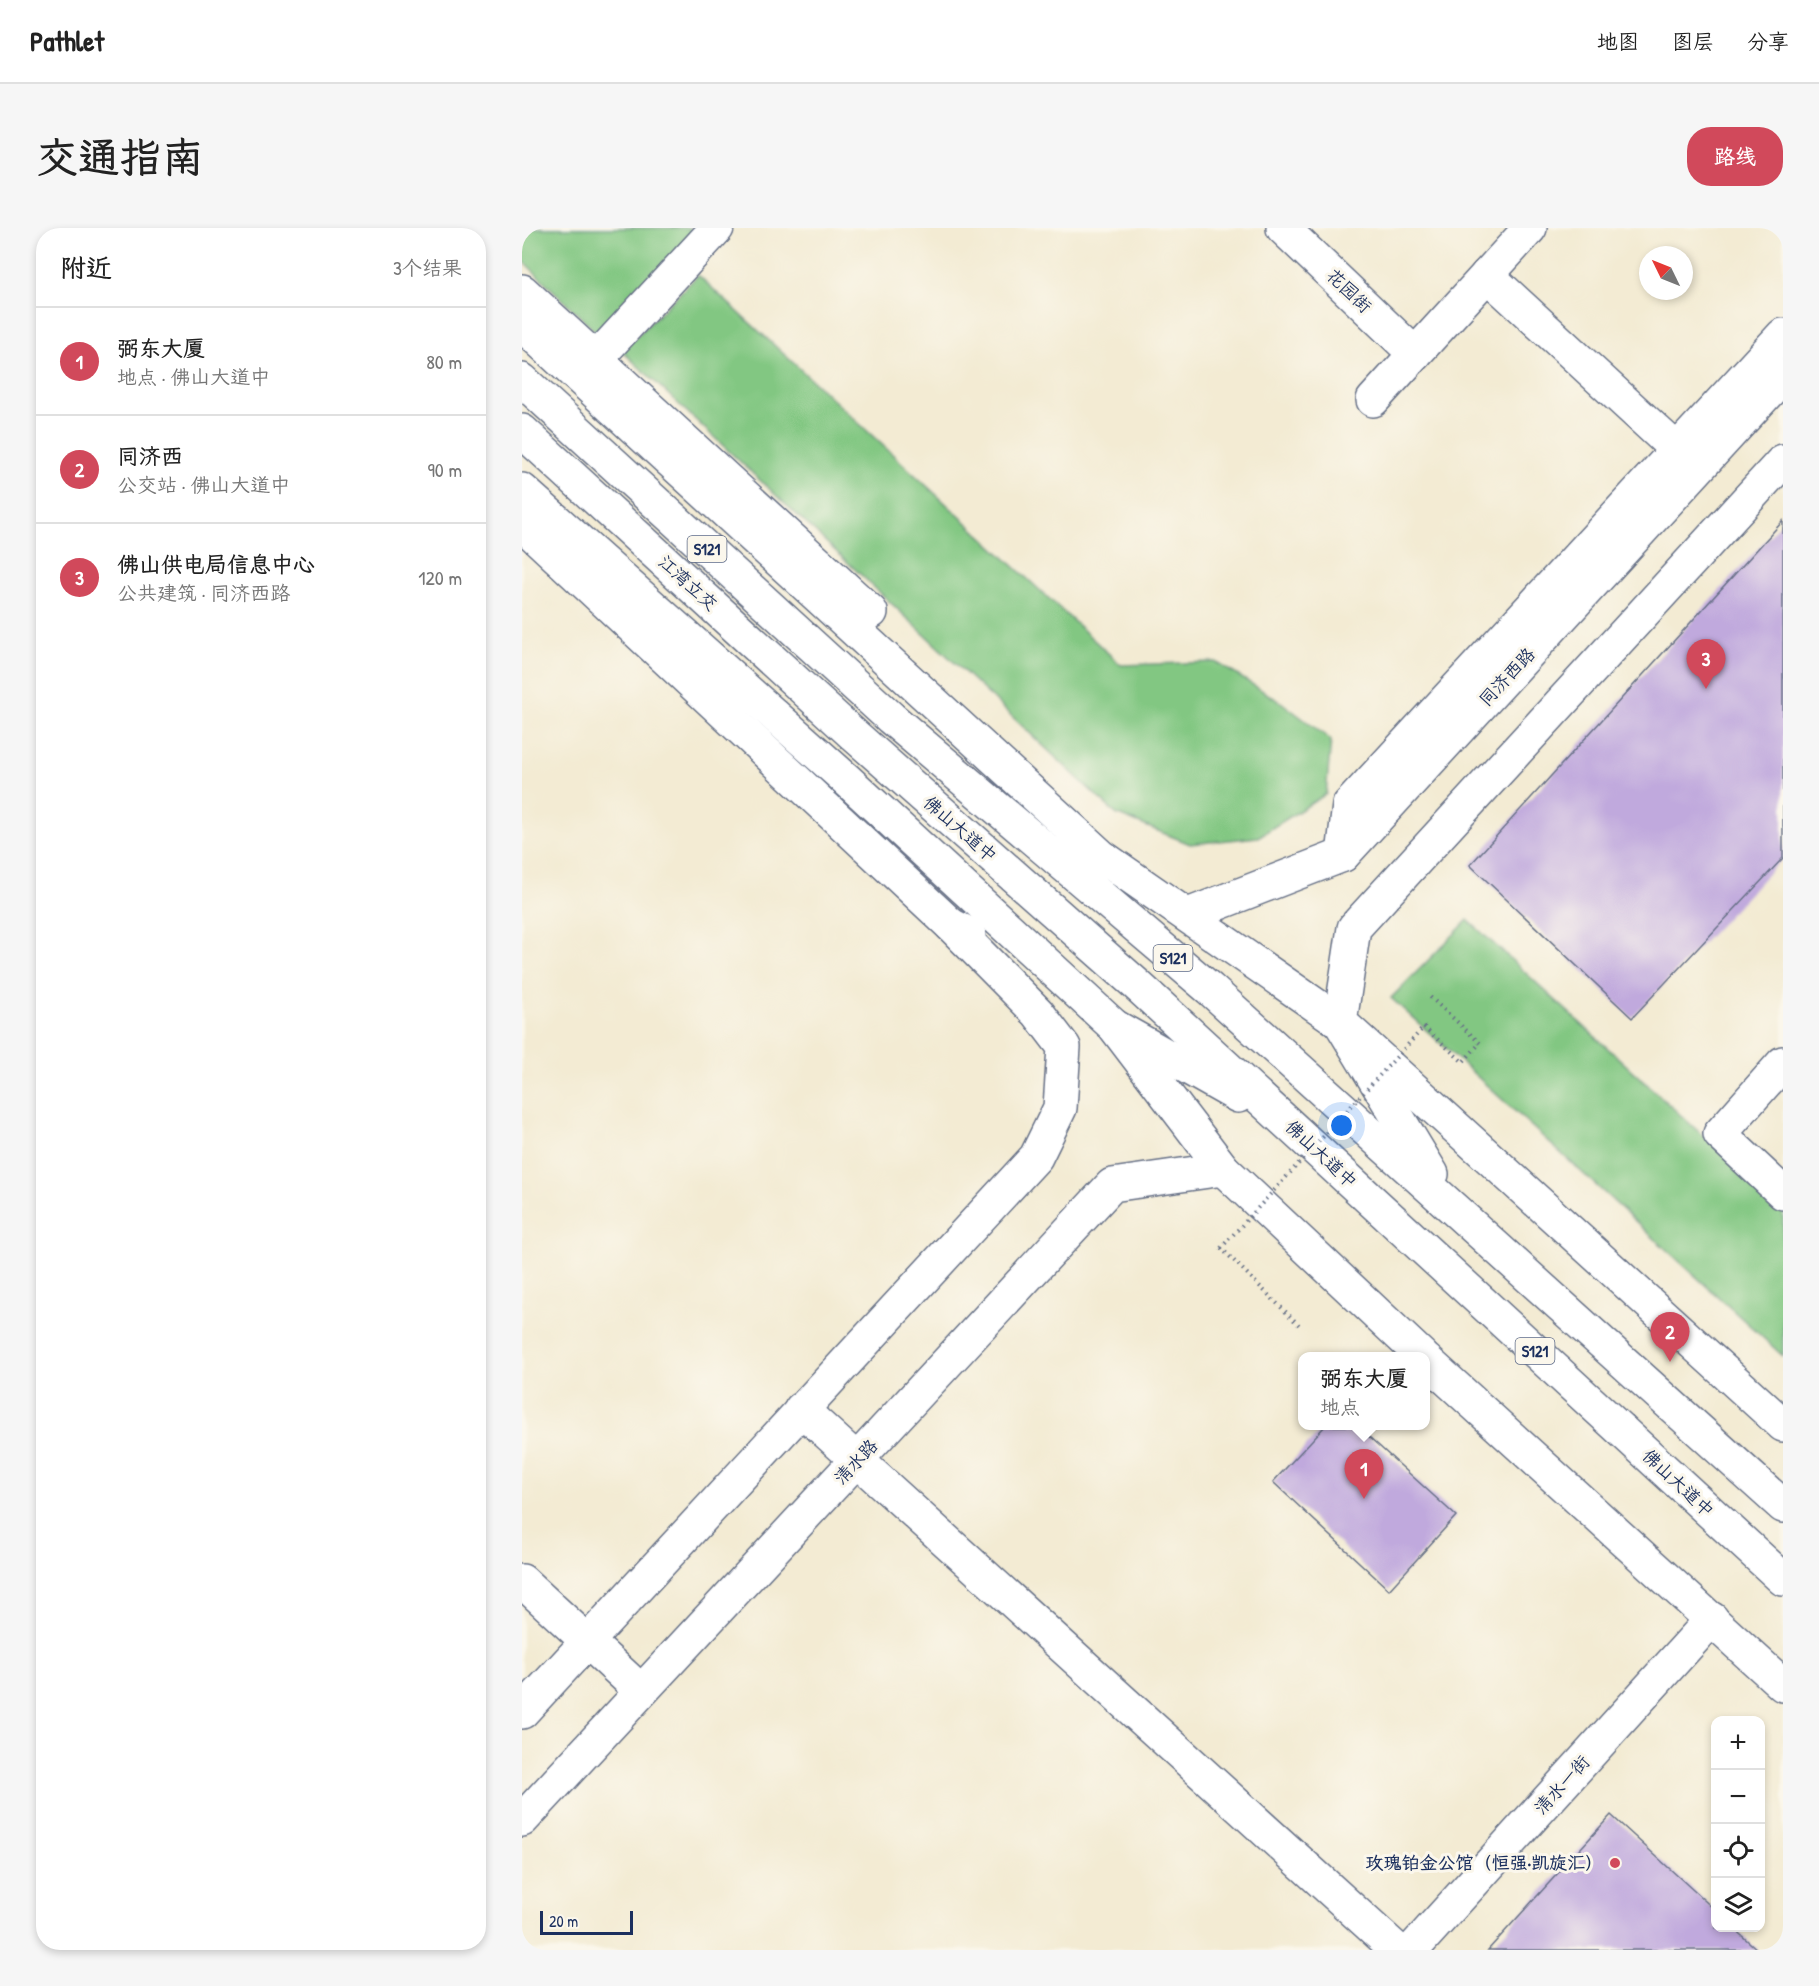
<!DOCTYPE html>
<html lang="zh">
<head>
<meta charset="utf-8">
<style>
  :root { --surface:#fff; --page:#f6f6f6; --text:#222; --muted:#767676; --line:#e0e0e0; --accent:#d1495b }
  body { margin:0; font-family:"Patrick Hand","LXGW WenKai TC",sans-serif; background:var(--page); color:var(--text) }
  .controls { position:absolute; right:18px; bottom:18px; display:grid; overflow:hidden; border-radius:12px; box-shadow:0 3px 9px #0003 }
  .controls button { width:54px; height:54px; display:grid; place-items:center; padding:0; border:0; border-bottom:2px solid var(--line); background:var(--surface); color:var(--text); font:30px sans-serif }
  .compass { position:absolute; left:1117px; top:18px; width:54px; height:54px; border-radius:50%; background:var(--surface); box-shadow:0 3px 9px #0003; rotate:313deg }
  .scale { position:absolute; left:18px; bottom:15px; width:93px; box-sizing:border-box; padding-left:6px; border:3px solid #1b2f5e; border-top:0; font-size:16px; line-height:21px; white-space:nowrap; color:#1b2f5e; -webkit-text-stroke:4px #fbf7ec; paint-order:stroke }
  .you { position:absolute; left:820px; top:898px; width:21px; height:21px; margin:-15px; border:4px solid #fff; border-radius:50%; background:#1a73e8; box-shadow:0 0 0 9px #1a73e833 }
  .badge { display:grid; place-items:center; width:39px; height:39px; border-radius:50%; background:var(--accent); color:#fff; font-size:20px; font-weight:700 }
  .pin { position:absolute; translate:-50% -50px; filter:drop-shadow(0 2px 3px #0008) }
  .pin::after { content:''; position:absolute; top:32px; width:21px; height:18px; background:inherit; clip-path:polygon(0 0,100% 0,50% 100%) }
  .popup { position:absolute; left:776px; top:1124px; width:132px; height:78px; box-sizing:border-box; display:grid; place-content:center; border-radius:12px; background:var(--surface); filter:drop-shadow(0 2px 4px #0005); font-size:20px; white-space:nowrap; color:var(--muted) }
  .popup b { font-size:22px; color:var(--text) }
  .popup::after { content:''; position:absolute; left:50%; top:100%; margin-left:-12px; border:12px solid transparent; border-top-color:var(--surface) }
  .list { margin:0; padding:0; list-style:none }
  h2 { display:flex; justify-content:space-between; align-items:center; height:78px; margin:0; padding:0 24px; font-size:26px }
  h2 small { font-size:20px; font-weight:400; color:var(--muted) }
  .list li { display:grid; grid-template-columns:39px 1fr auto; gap:18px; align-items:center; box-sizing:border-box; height:108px; padding:0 24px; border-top:2px solid var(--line) }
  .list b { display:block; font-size:22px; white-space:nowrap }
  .list p { margin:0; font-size:20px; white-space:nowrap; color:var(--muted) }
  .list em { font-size:20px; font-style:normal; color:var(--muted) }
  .icon { flex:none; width:33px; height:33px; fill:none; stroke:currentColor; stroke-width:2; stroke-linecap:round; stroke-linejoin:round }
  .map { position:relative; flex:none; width:1261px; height:1722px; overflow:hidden; border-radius:24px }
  header { display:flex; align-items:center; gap:36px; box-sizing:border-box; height:84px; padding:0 30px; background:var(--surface); border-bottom:2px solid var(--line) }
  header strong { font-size:28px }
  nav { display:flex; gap:33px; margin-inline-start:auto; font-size:21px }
  .intro { display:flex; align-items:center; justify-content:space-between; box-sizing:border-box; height:144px; padding:0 36px }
  h1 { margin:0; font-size:42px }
  .button { padding:15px 27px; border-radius:24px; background:var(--accent); color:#fff; font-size:21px; font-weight:700 }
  main { display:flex; gap:36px; padding:0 36px }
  aside { flex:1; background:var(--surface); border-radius:24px; box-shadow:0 3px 9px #0003 }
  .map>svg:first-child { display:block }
  .green { fill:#82c782; stroke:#4e7b70; stroke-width:1.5 }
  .building { fill:#c0a9dd }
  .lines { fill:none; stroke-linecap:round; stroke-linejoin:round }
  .minor-casing { stroke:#677187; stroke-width:36 }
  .major-casing { stroke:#677187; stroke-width:36 }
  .highway-casing { stroke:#677187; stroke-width:36 }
  .path { stroke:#677187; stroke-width:4; stroke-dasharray:1.5 4.5; stroke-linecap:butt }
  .minor { stroke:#fff; stroke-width:33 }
  .major { stroke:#fff; stroke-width:33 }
  .highway { stroke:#fff; stroke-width:33 }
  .path-bridge { stroke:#677187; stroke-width:4; stroke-dasharray:1.5 4.5; stroke-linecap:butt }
  .poi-dot { fill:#d1495b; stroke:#fbf7ec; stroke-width:2 }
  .labels { text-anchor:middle; stroke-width:6; stroke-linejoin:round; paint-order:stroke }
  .shield { fill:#fbf7ec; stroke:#5e6b89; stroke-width:1.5 }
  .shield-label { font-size:16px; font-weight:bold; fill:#1b2f5e }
  .street-label { font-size:18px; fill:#1b2f5e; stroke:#fbf7ec }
  .poi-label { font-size:18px; font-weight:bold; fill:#1b2f5e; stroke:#fbf7ec; text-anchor:end }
</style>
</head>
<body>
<header>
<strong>Pathlet</strong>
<nav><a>地图</a><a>图层</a><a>分享</a></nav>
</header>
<div class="intro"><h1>交通指南</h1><a class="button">路线</a></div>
<main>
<aside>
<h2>附近<small>3个结果</small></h2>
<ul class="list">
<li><span class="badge">1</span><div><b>弼东大厦</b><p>地点 · 佛山大道中</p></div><em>80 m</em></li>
<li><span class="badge">2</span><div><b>同济西</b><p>公交站 · 佛山大道中</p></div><em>90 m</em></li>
<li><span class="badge">3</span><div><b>佛山供电局信息中心</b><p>公共建筑 · 同济西路</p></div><em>120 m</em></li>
</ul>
</aside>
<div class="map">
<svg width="1261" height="1722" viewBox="0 0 1261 1722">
  <rect width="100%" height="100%" fill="#fbf7ec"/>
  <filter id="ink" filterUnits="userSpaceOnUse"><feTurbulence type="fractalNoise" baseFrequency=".0167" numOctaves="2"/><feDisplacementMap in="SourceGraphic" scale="12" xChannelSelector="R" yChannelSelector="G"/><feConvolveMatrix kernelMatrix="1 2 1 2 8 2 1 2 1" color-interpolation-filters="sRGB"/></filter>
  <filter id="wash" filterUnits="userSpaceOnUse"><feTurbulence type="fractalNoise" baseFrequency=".008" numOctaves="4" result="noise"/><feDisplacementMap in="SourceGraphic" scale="24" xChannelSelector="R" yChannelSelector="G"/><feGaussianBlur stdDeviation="1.35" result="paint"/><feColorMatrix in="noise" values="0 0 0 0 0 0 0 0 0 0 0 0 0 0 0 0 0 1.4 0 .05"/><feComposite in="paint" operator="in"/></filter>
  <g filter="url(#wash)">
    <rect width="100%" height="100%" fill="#f3ebd3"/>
    <g class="green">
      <path d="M0 0H167L173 6 77 107 0 32Z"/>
      <path d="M176 47 599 437 694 434 759 474 809 512 804 566 736 609 668 616 594 586 100 123Z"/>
      <path d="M946 692 1261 981V1128L869 770Z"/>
    </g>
    <g id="blocks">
      <g class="building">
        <path d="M1261 293V630L1110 790 948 637Z"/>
        <path d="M803 1198H835L934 1288 867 1362 751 1254Z"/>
        <path d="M1089 1587 1194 1683V1700H1211L1236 1722H966Z"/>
      </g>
    </g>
  </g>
  <g filter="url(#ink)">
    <use href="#blocks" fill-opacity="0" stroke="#677187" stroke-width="1.5"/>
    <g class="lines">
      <g class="minor-casing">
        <g id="minor">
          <path d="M761 0 893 126"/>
          <path d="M965 47 1155 222"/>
          <path d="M74 131 195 0"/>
          <path d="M851 172 1008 0"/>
          <path d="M1261 835 1198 906 1261 965"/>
          <path d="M335 1232 875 1722"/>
          <path d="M0 1353 65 1413"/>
          <path d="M890 1722 1190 1391"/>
        </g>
      </g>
      <g class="major-casing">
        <g id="major">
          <path d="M0 63 349 384"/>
          <path d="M0 97 579 628 818 794 1261 1197"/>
          <path d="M0 262 325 552 592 798 701 941 900 1128"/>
          <path d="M0 296 429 697 447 706"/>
          <path d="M821 627 827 577 1261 107"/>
          <path d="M666 687 821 627 1261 148"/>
          <path d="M818 794 832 700 1261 233"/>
          <path d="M904 1132 1261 1457"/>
          <path d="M279 1181 335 1232"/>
          <path d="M65 1413 119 1463"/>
          <path d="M0 1484 514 929 538 880 542 819 516 785 429 697"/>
          <path d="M0 1592 590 957 701 941"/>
        </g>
      </g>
      <g class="highway-casing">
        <g id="highway">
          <path d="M0 152 369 490 688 761 1261 1278"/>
          <path d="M0 203 332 507 614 756 1261 1351"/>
          <path d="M818 794 910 946"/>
          <path d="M592 798 716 868"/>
        </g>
      </g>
      <g class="path">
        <path d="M902 799 941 834 958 815 906 767"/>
        <path d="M699 1020 779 1099"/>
      </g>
      <use href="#minor" class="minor"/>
      <use href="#major" class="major"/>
      <use href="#highway" class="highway"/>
      <path class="path-bridge" d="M699 1020 902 799"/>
    </g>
  </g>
  <circle class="poi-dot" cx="1093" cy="1635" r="6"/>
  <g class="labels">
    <g class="shield">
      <rect x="165.5" y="308" width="39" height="26" rx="4.5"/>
      <rect x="631.5" y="717" width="39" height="26" rx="4.5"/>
      <rect x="993.5" y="1110" width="39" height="26" rx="4.5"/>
    </g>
    <g class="shield-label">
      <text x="185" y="327">S121</text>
      <text x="651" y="736">S121</text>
      <text x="1013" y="1129">S121</text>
    </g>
    <g class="street-label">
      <text transform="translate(827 63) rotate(44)" y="6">花园街</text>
      <text transform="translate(166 355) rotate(42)" y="6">江湾立交</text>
      <text transform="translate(985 449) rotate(-47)" y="6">同济西路</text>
      <text transform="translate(438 601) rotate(41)" y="6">佛山大道中</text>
      <text transform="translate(799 926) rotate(43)" y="6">佛山大道中</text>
      <text transform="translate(334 1234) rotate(-47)" y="6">清水路</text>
      <text transform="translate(1156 1255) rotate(43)" y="6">佛山大道中</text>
      <text transform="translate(1040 1557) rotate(-48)" y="6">清水一街</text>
    </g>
    <g class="poi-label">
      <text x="1081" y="1641">玫瑰铂金公馆（恒强·凯旋汇）</text>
    </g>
  </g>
</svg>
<div class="controls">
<button>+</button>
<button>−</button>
<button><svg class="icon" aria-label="locate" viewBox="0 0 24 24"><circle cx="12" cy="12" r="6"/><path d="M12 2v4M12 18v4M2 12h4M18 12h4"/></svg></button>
<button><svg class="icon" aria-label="layers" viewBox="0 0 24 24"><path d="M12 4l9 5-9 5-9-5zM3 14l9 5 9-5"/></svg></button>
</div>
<svg class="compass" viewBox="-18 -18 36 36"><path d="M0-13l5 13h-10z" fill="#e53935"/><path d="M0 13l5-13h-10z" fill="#767676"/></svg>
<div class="scale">20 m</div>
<div class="you"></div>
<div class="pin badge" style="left:842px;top:1271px">1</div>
<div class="popup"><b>弼东大厦</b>地点</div>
<div class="pin badge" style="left:1148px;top:1134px">2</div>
<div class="pin badge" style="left:1184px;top:461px">3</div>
</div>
</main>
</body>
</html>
